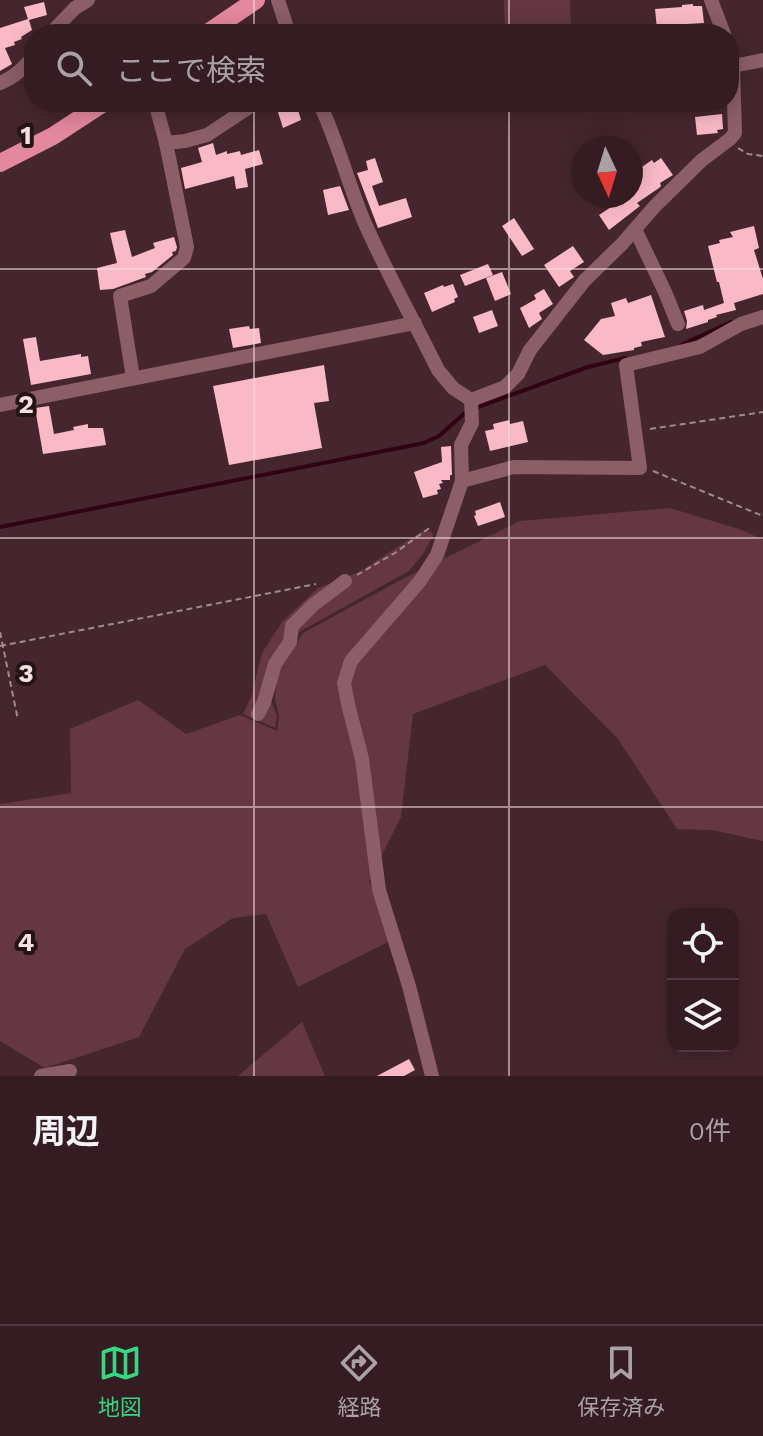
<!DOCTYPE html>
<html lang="ja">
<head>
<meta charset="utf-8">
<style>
  :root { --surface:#341c22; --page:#3f292f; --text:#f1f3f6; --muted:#a9a1a5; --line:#4e3a40; --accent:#35d881 }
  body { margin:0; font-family:"Work Sans","Noto Sans JP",sans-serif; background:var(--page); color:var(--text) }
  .controls { position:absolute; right:24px; bottom:24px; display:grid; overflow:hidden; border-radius:16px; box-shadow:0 4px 20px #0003 }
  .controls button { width:72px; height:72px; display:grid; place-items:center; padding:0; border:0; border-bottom:2px solid var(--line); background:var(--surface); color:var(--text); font:40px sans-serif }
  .compass { position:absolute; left:571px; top:136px; width:72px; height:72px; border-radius:50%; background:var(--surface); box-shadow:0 4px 20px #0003; rotate:176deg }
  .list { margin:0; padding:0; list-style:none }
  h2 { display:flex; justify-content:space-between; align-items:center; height:104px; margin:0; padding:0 32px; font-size:34px }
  h2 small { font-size:26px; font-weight:400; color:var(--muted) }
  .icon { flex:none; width:44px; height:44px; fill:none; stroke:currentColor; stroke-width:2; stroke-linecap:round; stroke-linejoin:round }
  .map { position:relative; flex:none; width:763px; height:1076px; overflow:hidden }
  .search { position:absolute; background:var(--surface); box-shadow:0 4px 20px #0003; left:24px; right:24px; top:24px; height:88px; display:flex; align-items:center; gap:20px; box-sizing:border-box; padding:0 28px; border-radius:32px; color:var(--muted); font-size:30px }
  .sheet { height:248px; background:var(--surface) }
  nav { display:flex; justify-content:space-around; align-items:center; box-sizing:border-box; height:112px; border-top:2px solid var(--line); background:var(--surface); font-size:22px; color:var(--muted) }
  nav a { display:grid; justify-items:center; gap:4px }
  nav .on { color:var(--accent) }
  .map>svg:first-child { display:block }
  .green { fill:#643742 }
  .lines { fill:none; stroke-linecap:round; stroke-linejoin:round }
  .stream { stroke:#300212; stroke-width:4 }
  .building { fill:#f9b9c7 }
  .path { stroke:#a3898e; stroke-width:2; stroke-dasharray:6 4; stroke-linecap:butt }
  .minor { stroke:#8b5e68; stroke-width:14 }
  .major { stroke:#e4889f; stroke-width:18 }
  .grid { fill:none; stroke:#f5dfe3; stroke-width:2; stroke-opacity:0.55 }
  .grid-label { font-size:26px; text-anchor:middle; font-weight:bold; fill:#f5dfe3; stroke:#221417; stroke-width:8; stroke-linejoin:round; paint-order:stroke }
</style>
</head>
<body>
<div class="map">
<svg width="763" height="1076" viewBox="0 0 763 1076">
  <rect width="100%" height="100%" fill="#46262e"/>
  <g class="green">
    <path d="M504 0H570L571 34H505Z"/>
    <path d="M670 508 742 530 763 540V841L712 830 677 829 618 739 545 665 413 714 401 817 369 881 388 942 298 987 266 914 233 918 185 949 139 1037 45 1068 0 1041V804L71 793 70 729 138 700 186 734 240 715 277 731 279 716 275 699 277 674 303 633 399 581 520 521Z"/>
    <path d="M424 530 432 532 433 536 423 554 409 571 299 632 282 659 271 700 277 716 275 728 243 714 251 697 262 653 282 622 318 588 345 578 362 570Z"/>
    <path d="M302 1022 325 1076H238Z"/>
  </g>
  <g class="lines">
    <g class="stream">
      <path d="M681 345 731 322"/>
      <path d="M475 408 588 367 625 358"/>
      <path d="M0 527 424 443 439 436 466 412"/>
    </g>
  </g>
  <g class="building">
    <path d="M44 2 47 15 29 20 32 30 21 37 22 39 14 42 15 45 5 48 12 64 0 71V28L28 19 24 7Z"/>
    <path d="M693 4V6H702L704 23 687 24V27L657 29 655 9 682 7V5Z"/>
    <path d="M296 103 301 120 283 128 277 109Z"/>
    <path d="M722 114 723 129 717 130 718 133 697 135 695 117Z"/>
    <path d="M213 143 216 155 227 151V154L240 151 241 155 259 150 263 164 245 169 248 187 236 189 234 176 185 189 181 168 202 162 198 148Z"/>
    <path d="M631 157 639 169 652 160 654 163 661 158 673 175 660 183 661 186 659 188 637 203 640 206 609 230 599 215 620 201 617 196H631Z"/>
    <path d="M375 158 383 182 372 186 379 206 406 198 412 217 378 228 357 173 368 170 366 161Z"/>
    <path d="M340 186 349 210 328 215 323 190Z"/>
    <path d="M514 218 534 249 522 256 502 226Z"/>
    <path d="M754 226 759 248 754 250 763 279V294L734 303 736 310 716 315 717 317 708 320V322L686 329 687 321 684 311 703 305 704 310 724 303 719 282H717L708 246 720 243 719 240 733 237 730 232Z"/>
    <path d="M125 230 132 257 155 248 153 243 174 237 177 247 176 251 172 252 173 255 152 272 145 274 146 277 113 289 100 290 97 268 117 263 110 233Z"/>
    <path d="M573 246 584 262 570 271 574 277 559 287 544 265Z"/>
    <path d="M488 264 493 275 465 286 460 275Z"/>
    <path d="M502 272 511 294 495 301 486 278Z"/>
    <path d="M453 284 458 297 454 299 455 302 432 312 424 293 443 285 444 287Z"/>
    <path d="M544 289 553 304 539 313 542 319 529 328 520 308 536 299 534 295Z"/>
    <path d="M651 295 665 337 641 342 642 346 634 348V350L603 355 584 340 601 319 615 316 611 303 626 298 628 303Z"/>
    <path d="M492 310 498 326 479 333 473 317Z"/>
    <path d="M249 326 250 329 259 328 261 343 233 348 229 329Z"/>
    <path d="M36 337 40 361 81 354V357L88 356 91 374 31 385 23 339Z"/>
    <path d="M324 365 329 401 314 403 322 448 229 465 213 386Z"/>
    <path d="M49 406 54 434 74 430 73 427 88 424V428H103L106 445 43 454 35 408Z"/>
    <path d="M509 420 510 424 523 421 528 442 490 451 485 431 494 429 493 424Z"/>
    <path d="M451 446 452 475H450V480H441L443 483 439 484 441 489 437 490 438 494 423 498 414 472 442 462 441 447Z"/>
    <path d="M500 502 505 517 478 526 474 516 476 515 475 511Z"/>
    <path d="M409 1059 415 1070 404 1076H377Z"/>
  </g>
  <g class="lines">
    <g class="path">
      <path d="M738 148 748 154 763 156"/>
      <path d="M650 429 763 412"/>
      <path d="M653 471 763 516"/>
      <path d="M357 575 395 553 432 526"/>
      <path d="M0 632 18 720"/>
      <path d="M0 646 316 584"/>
    </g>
    <g class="minor">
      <path d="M278 0 289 34"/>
      <path d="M711 0 724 34"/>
      <path d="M50 34 75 8 88 0"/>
      <path d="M733 66 763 60"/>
      <path d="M0 83C15 77 24 68 34 55"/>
      <path d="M319 102C337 140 347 180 363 219 385 270 413 319 438 370L453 388 471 400"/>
      <path d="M166 143 185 141 207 135 257 102"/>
      <path d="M635 229 665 292 678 324"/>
      <path d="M133 378 120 296 151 286 184 258 187 247 166 143 155 102"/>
      <path d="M471 400 505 387 518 374 530 350 585 280 622 244 655 206 702 160 730 139 735 133 733 66 729 47"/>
      <path d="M0 405 415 323"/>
      <path d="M462 481 514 467 640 468 626 365 700 347 741 324 763 317"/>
      <path d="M258 714 264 702 275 664 290 642 292 626 313 605 345 581"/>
      <path d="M41 1076 70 1071"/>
      <path d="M432 1076 409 986 379 890 362 759 348 704 344 683 351 661 420 581 437 555 462 481 461 445 472 423 471 400"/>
    </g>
    <g class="major">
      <path d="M206 34 256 0"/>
      <path d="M0 163 53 136 105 102"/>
    </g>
  </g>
  <path class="grid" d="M254 0V34M509 0V34M254 102V1076M509 102V1076M0 269H763M0 538H763M0 807H763"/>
  <g class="grid-label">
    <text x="26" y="144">1</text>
    <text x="26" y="413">2</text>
    <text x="26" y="682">3</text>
    <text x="26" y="951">4</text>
  </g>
</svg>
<div class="controls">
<button><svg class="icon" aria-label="locate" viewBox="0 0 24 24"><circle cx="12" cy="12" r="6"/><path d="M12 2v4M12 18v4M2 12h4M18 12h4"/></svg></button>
<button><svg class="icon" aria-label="layers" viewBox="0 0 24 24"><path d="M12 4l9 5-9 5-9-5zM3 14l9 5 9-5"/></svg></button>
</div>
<svg class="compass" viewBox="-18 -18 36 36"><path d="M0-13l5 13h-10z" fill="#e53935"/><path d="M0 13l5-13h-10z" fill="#a9a1a5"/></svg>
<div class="search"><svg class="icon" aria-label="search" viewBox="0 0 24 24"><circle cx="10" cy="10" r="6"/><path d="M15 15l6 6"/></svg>ここで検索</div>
</div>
<section class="sheet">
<h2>周辺<small>0件</small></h2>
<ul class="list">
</ul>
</section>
<nav>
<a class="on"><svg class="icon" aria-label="map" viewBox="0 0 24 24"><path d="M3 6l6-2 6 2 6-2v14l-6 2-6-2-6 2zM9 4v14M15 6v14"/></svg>地図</a>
<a><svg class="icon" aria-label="directions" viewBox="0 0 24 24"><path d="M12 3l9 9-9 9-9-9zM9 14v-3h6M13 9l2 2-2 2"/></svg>経路</a>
<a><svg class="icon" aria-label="saved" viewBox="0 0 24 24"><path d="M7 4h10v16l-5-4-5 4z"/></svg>保存済み</a>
</nav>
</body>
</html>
